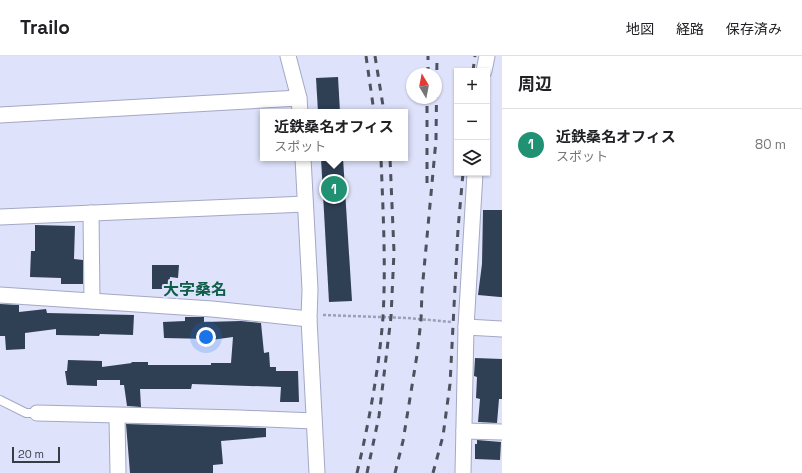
<!DOCTYPE html>
<html lang="ja">
<head>
<meta charset="utf-8">
<style>
  :root { --surface:#fff; --page:#f2f2f2; --text:#202124; --muted:#757577; --line:#e0e0e0; --accent:#209173 }
  body { margin:0; font-family:"Space Grotesk","Noto Sans JP",sans-serif; background:var(--page); color:var(--text) }
  .controls { position:absolute; right:12px; top:12px; display:grid; overflow:hidden; border-radius:0px; box-shadow:0 1px 3px #0004 }
  .controls button { width:36px; height:36px; display:grid; place-items:center; padding:0; border:0; border-bottom:1px solid var(--line); background:var(--surface); color:var(--text); font:20px sans-serif }
  .compass { position:absolute; left:406px; top:12px; width:36px; height:36px; border-radius:50%; background:var(--surface); box-shadow:0 1px 3px #0004; rotate:350deg }
  .scale { position:absolute; left:12px; bottom:10px; width:48px; box-sizing:border-box; padding-left:4px; border:2px solid #393b47; border-top:0; font-size:11px; line-height:14px; white-space:nowrap; color:#393b47; -webkit-text-stroke:3px #dee2fb; paint-order:stroke }
  .you { position:absolute; left:206px; top:281px; width:14px; height:14px; margin:-10px; border:3px solid #fff; border-radius:50%; background:#1a73e8; box-shadow:0 0 0 6px #1a73e833 }
  .badge { display:grid; place-items:center; width:26px; height:26px; border-radius:50%; background:var(--accent); color:#fff; font-size:13px; font-weight:700 }
  .pin { position:absolute; translate:-50% -50%; border:2px solid #fff; box-shadow:0 1px 4px #0006 }
  .popup { position:absolute; left:260px; top:53px; width:148px; height:52px; box-sizing:border-box; display:grid; place-content:center; border-radius:0px; background:var(--surface); filter:drop-shadow(0 1px 3px #0005); font-size:13px; white-space:nowrap; color:var(--muted) }
  .popup b { font-size:15px; color:var(--text) }
  .popup::after { content:''; position:absolute; left:50%; top:100%; margin-left:-8px; border:8px solid transparent; border-top-color:var(--surface) }
  .list { margin:0; padding:0; list-style:none }
  h2 { display:flex; justify-content:space-between; align-items:center; height:52px; margin:0; padding:0 16px; font-size:17px }
  h2 small { font-size:13px; font-weight:400; color:var(--muted) }
  .list li { display:grid; grid-template-columns:26px 1fr auto; gap:12px; align-items:center; box-sizing:border-box; height:72px; padding:0 16px; border-top:1px solid var(--line) }
  .list b { display:block; font-size:15px; white-space:nowrap }
  .list p { margin:0; font-size:13px; white-space:nowrap; color:var(--muted) }
  .list em { font-size:13px; font-style:normal; color:var(--muted) }
  .icon { flex:none; width:22px; height:22px; fill:none; stroke:currentColor; stroke-width:2; stroke-linecap:round; stroke-linejoin:round }
  .map { position:relative; flex:none; width:502px; height:417px; overflow:hidden }
  header { display:flex; align-items:center; gap:24px; box-sizing:border-box; height:56px; padding:0 20px; background:var(--surface); border-bottom:1px solid var(--line) }
  header strong { font-size:19px }
  nav { display:flex; gap:22px; margin-inline-start:auto; font-size:14px }
  main { display:flex }
  aside { flex:1; background:var(--surface) }
  .map>svg:first-child { display:block }
  .building { fill:#2f3f54 }
  .lines { fill:none; stroke-linecap:round; stroke-linejoin:round }
  .service-casing { stroke:#a4a8c6; stroke-width:10 }
  .minor-casing { stroke:#a4a8c6; stroke-width:17 }
  .path { stroke:#9da0b4; stroke-width:2.5; stroke-dasharray:3 2; stroke-linecap:butt }
  .service { stroke:#fff; stroke-width:8 }
  .minor { stroke:#fff; stroke-width:15 }
  .rail { stroke:#4f515f; stroke-width:3; stroke-dasharray:7 7; stroke-linecap:butt }
  .labels { text-anchor:middle; stroke-width:4; stroke-linejoin:round; paint-order:stroke }
  .quarter-label { font-size:16px; font-weight:bold; fill:#0e5e49; stroke:#dee2fb }
</style>
</head>
<body>
<header>
<strong>Trailo</strong>
<nav><a>地図</a><a>経路</a><a>保存済み</a></nav>
</header>
<main>
<div class="map">
<svg width="502" height="417" viewBox="0 0 502 417">
  <rect width="100%" height="100%" fill="#dee2fb"/>
  <g class="building">
    <path d="M338 21 340 56H318L316 22Z"/>
    <path d="M321 102H343L352 245 329 246Z"/>
    <path d="M483 154H502V241H500L478 239 482 208Z"/>
    <path d="M35 169 75 170 74 203 83 204V228H61V222L30 221 31 195H35Z"/>
    <path d="M152 209H179L178 222 170 221 169 233H152Z"/>
    <path d="M0 248 19 249V256L46 253 47 257 134 259 133 279 100 278 99 280 56 279V273L25 277V293L6 294 5 280H0Z"/>
    <path d="M185 261H204V266L241 265 261 267 264 297 269 296 270 311H276V315H298L299 346H280L281 331 192 328 191 333H140L141 351 127 350 124 329H120V324H97V330L67 329 65 315H67L68 304 102 305V311L132 307 131 306H148V309H211V307H231L233 281 211 284V283L164 282 163 266 185 265Z"/>
    <path d="M475 302 502 303V343H499L497 367 478 366 480 343 476 342 477 321 474 320Z"/>
    <path d="M126 368 266 372V381L221 385 223 408 213 409V417H130Z"/>
    <path d="M477 384 501 386 500 404 475 403V388H477Z"/>
  </g>
  <g class="lines">
    <g class="service-casing">
      <path id="service" d="M0 344 26 357H37"/>
    </g>
    <g class="minor-casing">
      <g id="minor">
        <path d="M288 0 299 42 300 56"/>
        <path d="M484 15 487 0"/>
        <path d="M0 59 299 42"/>
        <path d="M303 102 310 233 309 263 317 417"/>
        <path d="M91 157 92 245"/>
        <path d="M0 161 305 148"/>
        <path d="M0 239 212 253 309 263"/>
        <path d="M466 271 502 273"/>
        <path d="M37 357 240 362 314 365"/>
        <path d="M117 360 118 417"/>
        <path d="M464 375 502 376"/>
        <path d="M463 417 466 271 475 117"/>
      </g>
    </g>
    <path class="path" d="M323 259 407 262 452 266"/>
    <use href="#service" class="service"/>
    <use href="#minor" class="minor"/>
    <g class="rail">
      <path d="M366 0 374 56"/>
      <path d="M375 0 384 56"/>
      <path d="M473 15 475 0"/>
      <path d="M428 18V0"/>
      <path d="M427 127V42"/>
      <path d="M357 417C369 366 379 313 383 261 386 208 383 155 381 102"/>
      <path d="M367 417 379 360 391 261 394 196 390 102"/>
      <path d="M395 417 403 385 417 299 421 264 422 235 436 84 437 0"/>
      <path d="M433 417 443 380 450 328 458 173 463 117"/>
    </g>
  </g>
  <g class="labels">
    <g class="quarter-label">
      <text x="195" y="239">大字桑名</text>
    </g>
  </g>
</svg>
<div class="controls">
<button>+</button>
<button>−</button>
<button><svg class="icon" aria-label="layers" viewBox="0 0 24 24"><path d="M12 4l9 5-9 5-9-5zM3 14l9 5 9-5"/></svg></button>
</div>
<svg class="compass" viewBox="-18 -18 36 36"><path d="M0-13l5 13h-10z" fill="#e53935"/><path d="M0 13l5-13h-10z" fill="#757577"/></svg>
<div class="scale">20 m</div>
<div class="you"></div>
<div class="pin badge" style="left:334px;top:133px">1</div>
<div class="popup"><b>近鉄桑名オフィス</b>スポット</div>
</div>
<aside>
<h2>周辺<small></small></h2>
<ul class="list">
<li><span class="badge">1</span><div><b>近鉄桑名オフィス</b><p>スポット</p></div><em>80 m</em></li>
</ul>
</aside>
</main>
</body>
</html>
